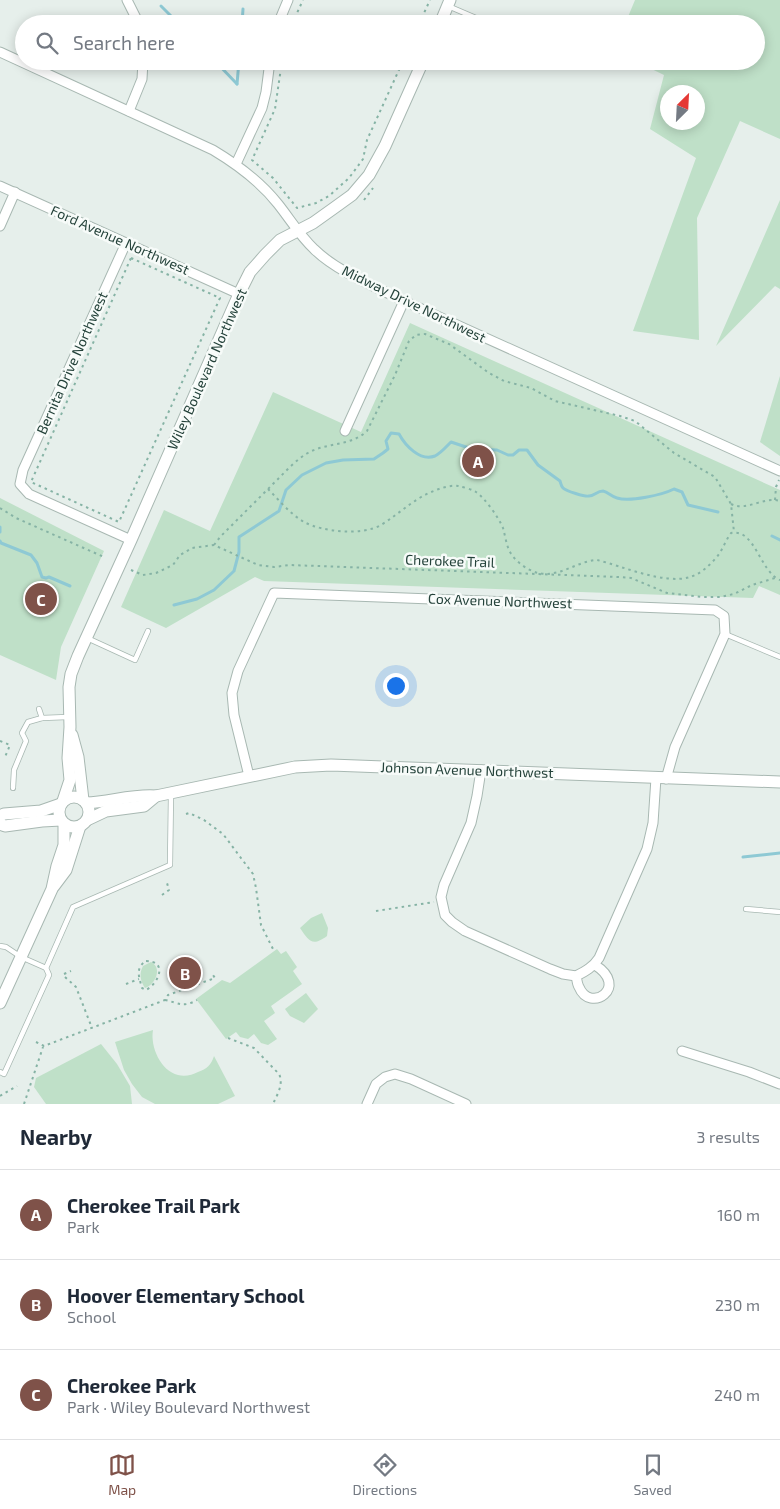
<!DOCTYPE html>
<html lang="en">
<head>
<meta charset="utf-8">
<style>
  :root { --surface:#fff; --page:#f6f6f7; --text:#1f2937; --muted:#747a83; --line:#e0e1e3; --accent:#7f5249 }
  body { margin:0; font-family:"Exo 2",sans-serif; background:var(--page); color:var(--text) }
  .compass { position:absolute; left:660px; top:85px; width:45px; height:45px; border-radius:50%; background:var(--surface); box-shadow:0 2px 12px #0003; rotate:24deg }
  .you { position:absolute; left:395px; top:685px; width:18px; height:18px; margin:-12px; border:4px solid #fff; border-radius:50%; background:#1a73e8; box-shadow:0 0 0 8px #1a73e833 }
  .badge { display:grid; place-items:center; width:32px; height:32px; border-radius:50%; background:var(--accent); color:#fff; font-size:16px; font-weight:700 }
  .pin { position:absolute; translate:-50% -50%; border:2px solid #fff; box-shadow:0 1px 5px #0006 }
  .list { margin:0; padding:0; list-style:none }
  h2 { display:flex; justify-content:space-between; align-items:center; height:65px; margin:0; padding:0 20px; font-size:21px }
  h2 small { font-size:16px; font-weight:400; color:var(--muted) }
  .list li { display:grid; grid-template-columns:32px 1fr auto; gap:15px; align-items:center; box-sizing:border-box; height:90px; padding:0 20px; border-top:1px solid var(--line) }
  .list b { display:block; font-size:19px; white-space:nowrap }
  .list p { margin:0; font-size:16px; white-space:nowrap; color:var(--muted) }
  .list em { font-size:16px; font-style:normal; color:var(--muted) }
  .icon { flex:none; width:28px; height:28px; fill:none; stroke:currentColor; stroke-width:2; stroke-linecap:round; stroke-linejoin:round }
  .map { position:relative; flex:none; width:780px; height:1104px; overflow:hidden }
  .search { position:absolute; background:var(--surface); box-shadow:0 2px 12px #0003; left:15px; right:15px; top:15px; height:55px; display:flex; align-items:center; gap:12px; box-sizing:border-box; padding:0 18px; border-radius:28px; color:var(--muted); font-size:19px }
  .sheet { height:335px; background:var(--surface) }
  nav { display:flex; justify-content:space-around; align-items:center; box-sizing:border-box; height:70px; border-top:1px solid var(--line); background:var(--surface); font-size:14px; color:var(--muted) }
  nav a { display:grid; justify-items:center; gap:2px }
  nav .on { color:var(--accent) }
  .map>svg:first-child { display:block }
  .green { fill:#bfe0c8; fill-rule:evenodd }
  .lines { fill:none; stroke-linecap:round; stroke-linejoin:round }
  .stream { stroke:#8ec9d4; stroke-width:3 }
  .service-casing { stroke:#a8b8b2; stroke-width:6 }
  .minor-casing { stroke:#a8b8b2; stroke-width:11 }
  .tertiary-casing { stroke:#a8b8b2; stroke-width:13 }
  .path { stroke:#86b3a5; stroke-width:2; stroke-dasharray:2.5 4; stroke-linecap:butt }
  .service { stroke:#fff; stroke-width:4.5 }
  .minor { stroke:#fff; stroke-width:9 }
  .tertiary { stroke:#fff; stroke-width:11 }
  .labels { text-anchor:middle; stroke-width:5; stroke-linejoin:round; paint-order:stroke }
  .street-label { font-size:14px; fill:#24423a; stroke:#f7fbf9 }
</style>
</head>
<body>
<div class="map">
<svg width="780" height="1104" viewBox="0 0 780 1104">
  <rect width="100%" height="100%" fill="#e6efeb"/>
  <g class="green">
    <path d="M635 0H780V139L740 121 697 218 699 340 633 331 696 158 650 129 664 75 635 61H756V24H625ZM668 92H698V122H668Z"/>
    <path d="M780 200V289L775 286 716 346Z"/>
    <path d="M410 323 780 490V595L759 586 753 598 264 581 255 577 166 628 121 607 164 510 210 531 273 392 361 432Z"/>
    <path d="M780 376V456L760 442Z"/>
    <path d="M0 498 104 551 61 647 56 680 0 655Z"/>
    <path d="M322 913 328 928 327 936C312 947 309 941 300 928L311 918Z"/>
    <path d="M277 949 281 954 286 951 297 967 293 971 302 984 271 1006 275 1013 264 1021 277 1039 268 1045 261 1043 254 1034 248 1039 240 1037 236 1032 226 1039 196 999 222 980 230 983Z"/>
    <path d="M151 962C163 968 155 985 145 988 140 981 139 973 143 966Z"/>
    <path d="M306 993 318 1009 304 1023 290 1016 285 1009Z"/>
    <path d="M153 1030C150 1047 161 1071 178 1075 185 1077 192 1075 198 1072 207 1069 211 1065 214 1056L235 1096 218 1104H155L142 1097 132 1084 124 1070 115 1042Z"/>
    <path d="M101 1044 117 1064 130 1086 132 1104H46L34 1087 36 1078Z"/>
  </g>
  <g class="lines">
    <g class="stream">
      <path d="M161 6 179 24"/>
      <path d="M242 24 243 9"/>
      <path d="M215 61 237 84"/>
      <path d="M237 84 239 61"/>
      <path d="M0 527V532"/>
      <path d="M772 536 780 540"/>
      <path d="M0 541 1 543 31 555 37 563 42 577 46 578 49 577 70 586"/>
      <path d="M174 605 197 599 214 590 234 571 239 552V537L279 511 286 490 302 475 326 463 343 460 374 459 383 453 388 449 386 441 391 433 399 434C405 445 420 462 435 456 441 453 446 447 451 442L472 449 497 450 508 455H513L519 450H527L538 465 560 481C561 484 561 486 563 488 566 491 585 497 589 496 594 496 597 491 603 491 608 492 612 497 617 498 630 502 662 495 674 489L682 492 688 505 718 512"/>
      <path d="M743 857 780 853"/>
    </g>
    <g class="service-casing">
      <g id="service">
        <path d="M448 6 490 24"/>
        <path d="M725 634 780 657"/>
        <path d="M87 638 135 660 148 631"/>
        <path d="M39 709 42 718 68 717"/>
        <path d="M13 788 14 770 26 741 22 733 28 722 42 718"/>
        <path d="M746 909 780 912"/>
        <path d="M0 946 6 947 21 957 46 968"/>
        <path d="M0 1072 4 1074 49 975 46 968 73 907 170 865 171 794"/>
      </g>
    </g>
    <g class="minor-casing">
      <g id="minor">
        <path d="M127 0 139 24"/>
        <path d="M278 24 288 0"/>
        <path d="M0 52 213 150C238 165 260 181 278 204 290 219 300 236 314 249 336 271 376 287 404 301L780 471"/>
        <path d="M129 111 142 79 143 61"/>
        <path d="M236 164 262 108 266 92 270 61"/>
        <path d="M0 186 239 294"/>
        <path d="M0 226 15 192"/>
        <path d="M126 243 23 470 20 484 29 494 131 540"/>
        <path d="M345 431 404 301"/>
        <path d="M481 770 477 796 471 823 444 885 441 897 445 915 452 922 465 931 550 969 563 974 576 976"/>
        <path d="M249 776 234 715 232 693 238 671 274 593 715 610 724 616 725 634 675 747 666 779"/>
        <path d="M595 965C630 987 590 1014 579 987 577 984 577 979 576 976 586 971 593 967 599 958L647 849 653 823 656 778"/>
        <path d="M682 1051 749 1072 780 1084"/>
        <path d="M367 1104 376 1084 385 1077 395 1074 411 1079 466 1104"/>
      </g>
    </g>
    <g class="tertiary-casing">
      <g id="tertiary">
        <path d="M440 24 450 0"/>
        <path d="M72 735 78 757 83 800"/>
        <circle cx="74" cy="812" r="15"/>
        <path d="M63 801 70 780 68 758 70 727 69 687 71 674 78 656 131 540 239 294 250 272 265 255 280 240 313 223 334 208 352 195 369 175 385 146 423 61"/>
        <path d="M86 803C110 802 133 794 156 796L295 767 331 765 780 782"/>
        <path d="M0 816 4 814 41 811 61 804"/>
        <path d="M87 820 106 811 144 806 156 796"/>
        <path d="M0 824 5 826 42 821 61 820"/>
        <path d="M54 886 66 870 80 826"/>
        <path d="M0 1003 52 889 57 866 64 845V824"/>
      </g>
    </g>
    <g class="path">
      <path d="M292 24 303 0"/>
      <path d="M419 24 430 0"/>
      <path d="M282 61 275 109 252 160 273 178 297 208 316 203 329 196 349 178 363 159 367 140 403 61"/>
      <path d="M364 200 373 188"/>
      <path d="M131 258 220 298 119 522 31 482Z"/>
      <path d="M268 489C279 500 290 514 304 522 323 532 362 536 381 525 402 512 415 497 439 489 445 487 452 485 458 486 463 487 471 489 476 492 485 498 499 518 503 528 505 535 506 543 509 550 514 561 527 570 538 573 559 578 577 561 597 560 622 566 665 585 690 577 700 574 708 567 715 559 722 552 725 541 731 533 755 528 760 572 780 580"/>
      <path d="M775 500 776 487 779 480"/>
      <path d="M731 504C746 512 764 496 780 501"/>
      <path d="M0 508 16 518 104 557"/>
      <path d="M214 545 220 537C239 518 258 499 277 480 286 471 295 461 306 454 325 442 350 447 367 431L395 375 409 341 416 335 425 334 449 344 489 373 504 381 531 388 555 401 620 416 635 421 674 453 715 477 731 504 734 532"/>
      <path d="M131 570 143 575 156 573 173 565 180 555 192 548 214 545 258 565 274 567 290 565 619 577 631 578 667 593 703 597H720L734 594 752 585 775 578"/>
      <path d="M0 741 10 745 5 757"/>
      <path d="M186 814 189 813 204 820 223 834 253 874 256 888 261 925 273 949"/>
      <path d="M162 895 169 890 167 883"/>
      <path d="M376 911 434 902"/>
      <path d="M146 961C168 961 159 983 146 990L142 988C139 977 135 968 146 961Z"/>
      <path d="M64 974 71 971"/>
      <path d="M65 977 76 987 92 1028"/>
      <path d="M126 984 139 979"/>
      <path d="M165 1000C179 1003 183 1008 197 1000"/>
      <path d="M228 1038 254 1048 279 1074C284 1084 277 1095 273 1104"/>
      <path d="M36 1042 44 1046 165 1000 168 995 215 978 213 975"/>
      <path d="M0 1096 17 1086"/>
      <path d="M24 1104 43 1047"/>
    </g>
    <use href="#service" class="service"/>
    <use href="#minor" class="minor"/>
    <use href="#tertiary" class="tertiary"/>
  </g>
  <g class="labels">
    <g class="street-label">
      <text transform="translate(120 240) rotate(24)" y="5">Ford Avenue Northwest</text>
      <text transform="translate(414 304) rotate(26)" y="5">Midway Drive Northwest</text>
      <text transform="translate(72 363) rotate(-66)" y="5">Bernita Drive Northwest</text>
      <text transform="translate(207 369) rotate(-66)" y="5">Wiley Boulevard Northwest</text>
      <text transform="translate(450 561) rotate(2)" y="5">Cherokee Trail</text>
      <text transform="translate(500 601) rotate(2)" y="5">Cox Avenue Northwest</text>
      <text transform="translate(467 770) rotate(2)" y="5">Johnson Avenue Northwest</text>
    </g>
  </g>
</svg>
<svg class="compass" viewBox="-18 -18 36 36"><path d="M0-13l5 13h-10z" fill="#e53935"/><path d="M0 13l5-13h-10z" fill="#747a83"/></svg>
<div class="you"></div>
<div class="pin badge" style="left:478px;top:461px">A</div>
<div class="pin badge" style="left:185px;top:973px">B</div>
<div class="pin badge" style="left:41px;top:599px">C</div>
<div class="search"><svg class="icon" aria-label="search" viewBox="0 0 24 24"><circle cx="10" cy="10" r="6"/><path d="M15 15l6 6"/></svg>Search here</div>
</div>
<section class="sheet">
<h2>Nearby<small>3 results</small></h2>
<ul class="list">
<li><span class="badge">A</span><div><b>Cherokee Trail Park</b><p>Park</p></div><em>160 m</em></li>
<li><span class="badge">B</span><div><b>Hoover Elementary School</b><p>School</p></div><em>230 m</em></li>
<li><span class="badge">C</span><div><b>Cherokee Park</b><p>Park · Wiley Boulevard Northwest</p></div><em>240 m</em></li>
</ul>
</section>
<nav>
<a class="on"><svg class="icon" aria-label="map" viewBox="0 0 24 24"><path d="M3 6l6-2 6 2 6-2v14l-6 2-6-2-6 2zM9 4v14M15 6v14"/></svg>Map</a>
<a><svg class="icon" aria-label="directions" viewBox="0 0 24 24"><path d="M12 3l9 9-9 9-9-9zM9 14v-3h6M13 9l2 2-2 2"/></svg>Directions</a>
<a><svg class="icon" aria-label="saved" viewBox="0 0 24 24"><path d="M7 4h10v16l-5-4-5 4z"/></svg>Saved</a>
</nav>
</body>
</html>
